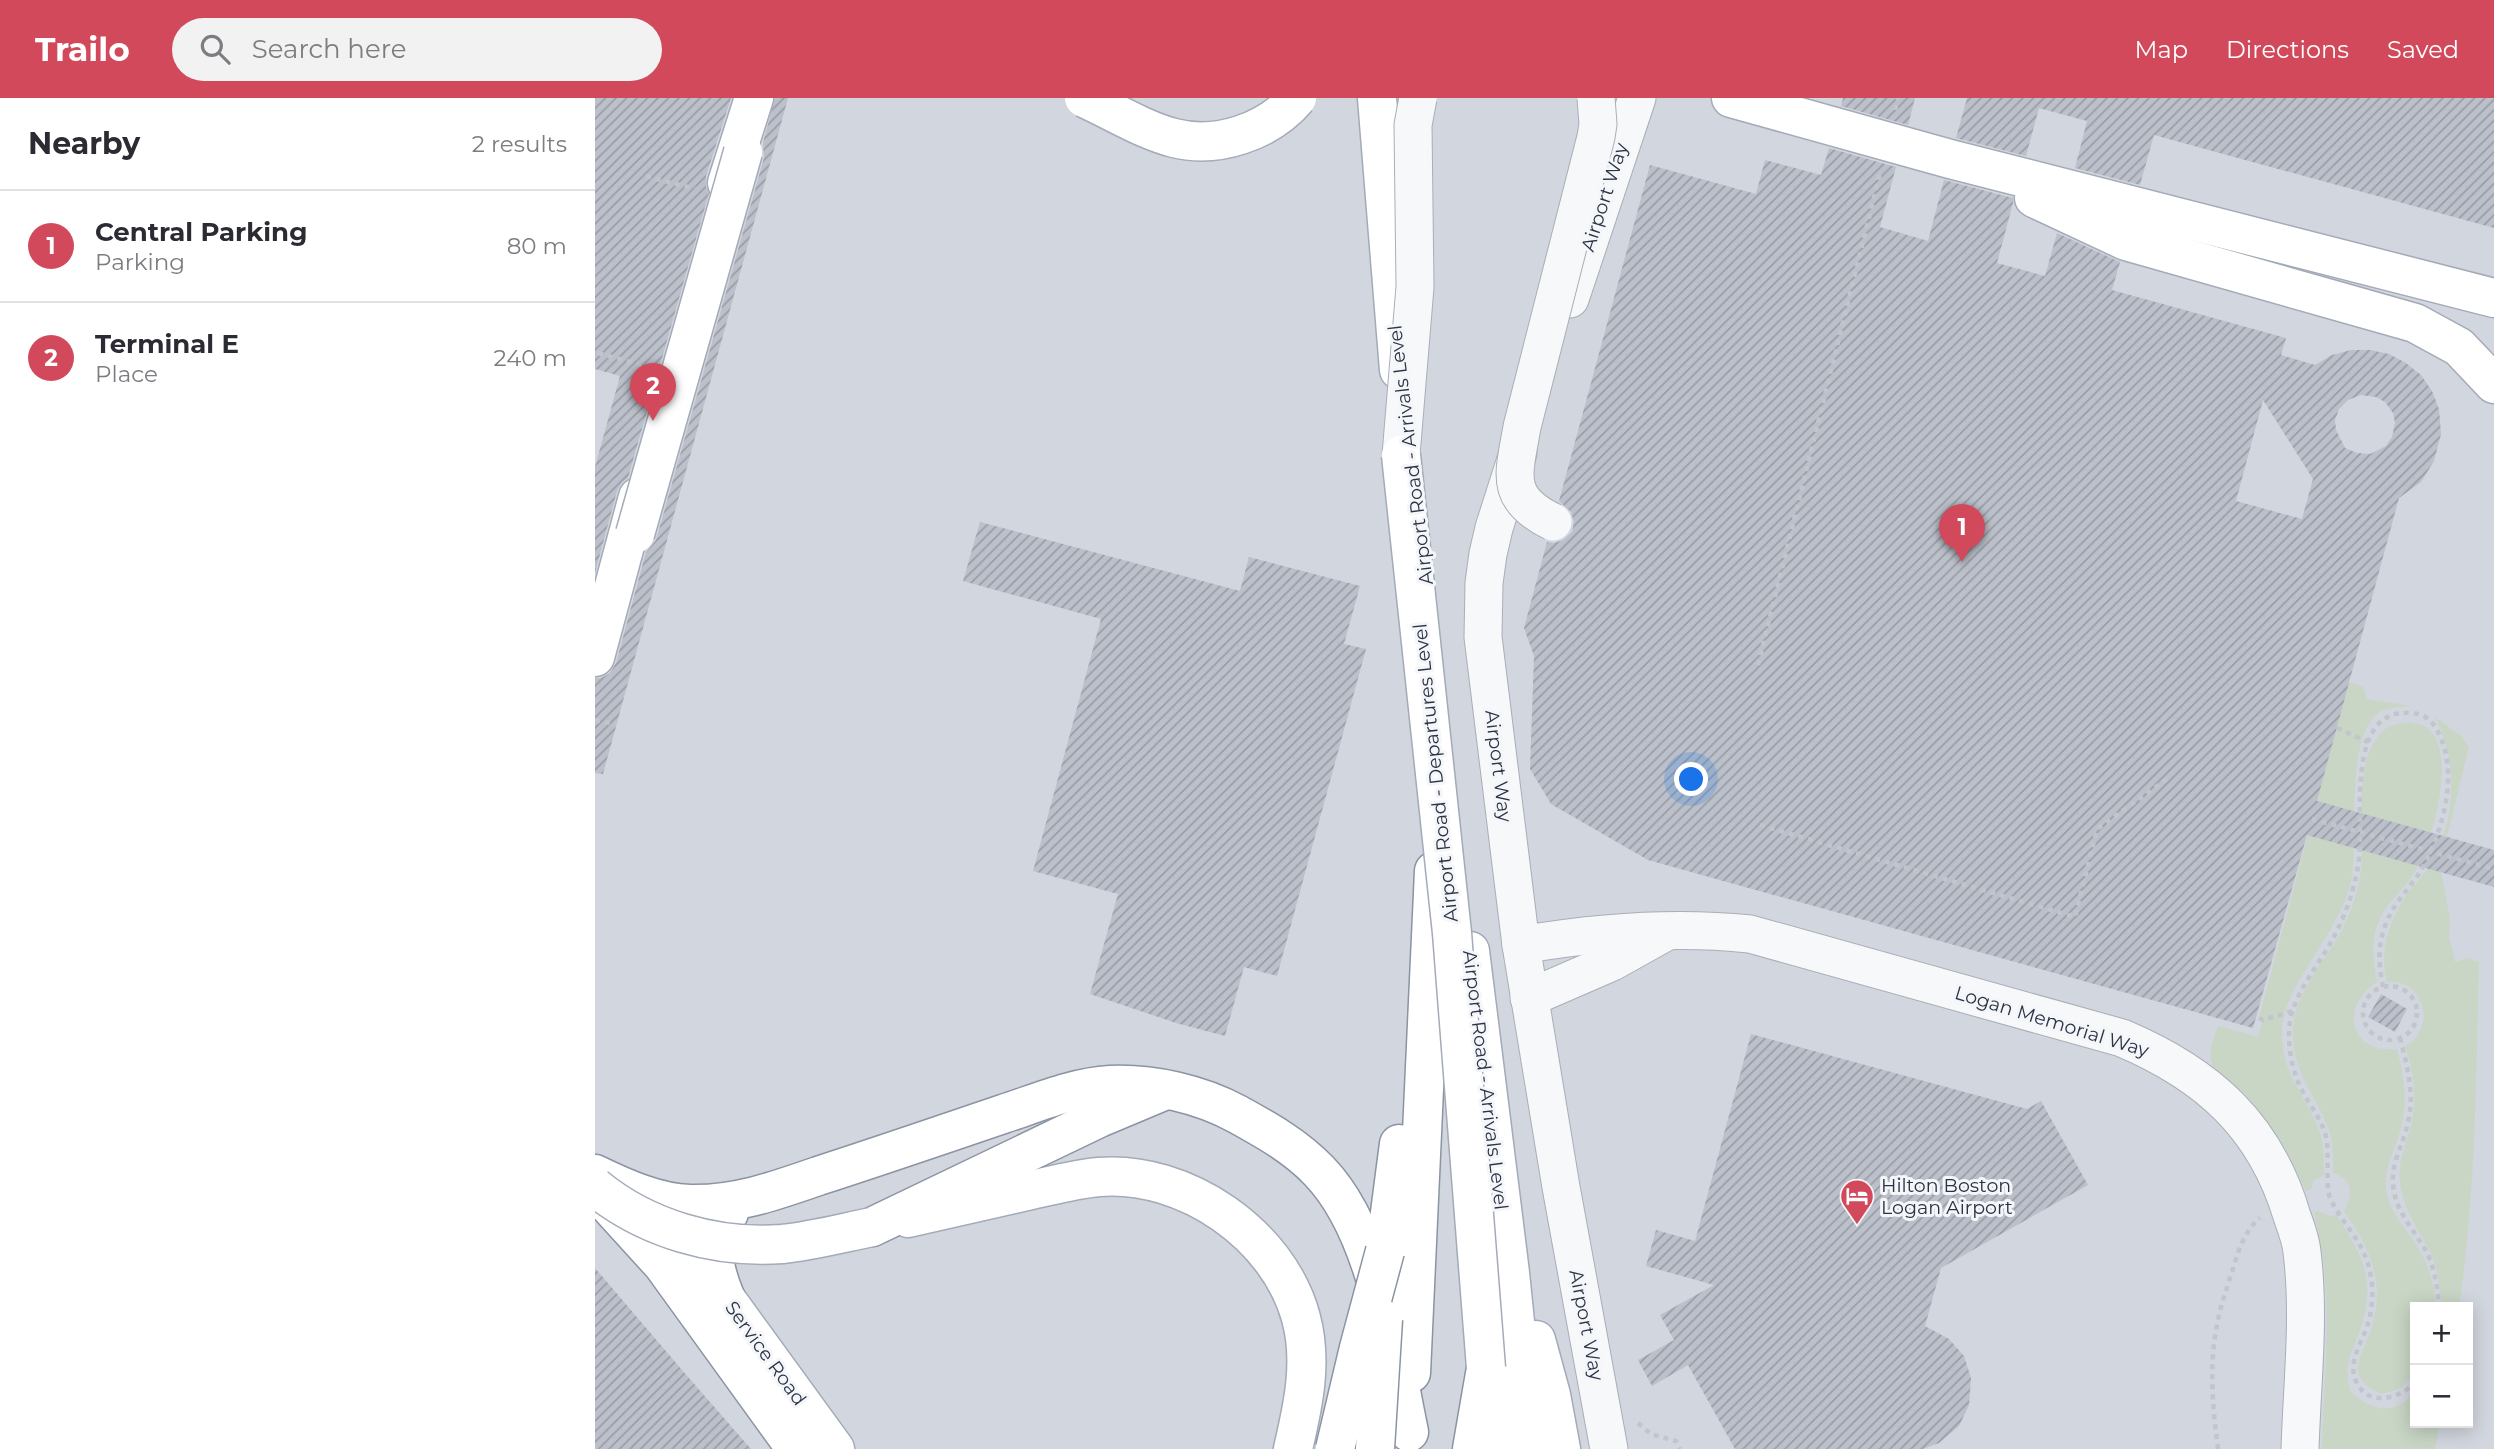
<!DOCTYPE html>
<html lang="en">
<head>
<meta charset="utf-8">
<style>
  :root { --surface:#fff; --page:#f2f2f3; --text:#2b2b33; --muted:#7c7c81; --line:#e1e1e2; --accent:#d1495b }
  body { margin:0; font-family:Montserrat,sans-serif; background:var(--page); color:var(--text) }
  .controls { position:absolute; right:21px; bottom:21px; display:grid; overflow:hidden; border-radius:0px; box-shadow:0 4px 18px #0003 }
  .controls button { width:63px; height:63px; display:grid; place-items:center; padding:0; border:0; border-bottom:2px solid var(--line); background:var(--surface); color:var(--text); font:35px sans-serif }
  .you { position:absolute; left:1097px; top:682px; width:24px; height:24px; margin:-18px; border:5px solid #fff; border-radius:50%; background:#1a73e8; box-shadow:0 0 0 10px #1a73e833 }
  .badge { display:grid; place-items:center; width:46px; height:46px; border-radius:50%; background:var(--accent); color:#fff; font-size:23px; font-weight:700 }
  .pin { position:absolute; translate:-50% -58px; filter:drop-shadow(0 2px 4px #0008) }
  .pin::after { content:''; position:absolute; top:37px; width:24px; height:21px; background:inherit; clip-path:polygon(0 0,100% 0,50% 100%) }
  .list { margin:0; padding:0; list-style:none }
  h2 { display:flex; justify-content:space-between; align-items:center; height:91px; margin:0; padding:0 28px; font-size:30px }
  h2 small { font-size:23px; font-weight:400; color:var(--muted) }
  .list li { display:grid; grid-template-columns:46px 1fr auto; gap:21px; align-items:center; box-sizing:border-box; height:112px; padding:0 28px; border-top:2px solid var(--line) }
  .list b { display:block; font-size:26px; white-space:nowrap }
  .list p { margin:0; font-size:23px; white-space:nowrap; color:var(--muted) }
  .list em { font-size:23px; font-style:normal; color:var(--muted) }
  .icon { flex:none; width:38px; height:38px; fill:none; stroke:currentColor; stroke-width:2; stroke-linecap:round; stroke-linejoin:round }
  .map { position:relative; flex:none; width:1899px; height:1351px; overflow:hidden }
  header { display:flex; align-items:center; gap:42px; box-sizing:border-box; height:98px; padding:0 35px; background:var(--accent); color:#fff }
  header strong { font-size:33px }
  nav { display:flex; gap:38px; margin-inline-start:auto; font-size:24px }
  .search { width:490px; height:63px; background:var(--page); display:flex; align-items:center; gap:18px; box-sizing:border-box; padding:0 24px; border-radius:38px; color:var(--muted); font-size:26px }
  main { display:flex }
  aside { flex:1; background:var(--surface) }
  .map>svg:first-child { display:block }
  .built { fill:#d2d6de; fill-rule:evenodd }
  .green { fill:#c9d6c5 }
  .building { fill:url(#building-hatch); fill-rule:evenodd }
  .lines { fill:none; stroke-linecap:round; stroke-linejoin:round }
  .minor-casing { stroke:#a9aeb7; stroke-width:39 }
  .major-casing { stroke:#a3abb8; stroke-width:41 }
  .highway-casing { stroke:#8b94a3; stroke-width:41 }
  .path { stroke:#c2c5cb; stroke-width:4.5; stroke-dasharray:5 5; stroke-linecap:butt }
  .minor { stroke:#f7f8fa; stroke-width:37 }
  .major { stroke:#fff; stroke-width:38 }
  .highway { stroke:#fff; stroke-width:38 }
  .minor-bridge-casing { stroke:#a9aeb7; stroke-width:39; stroke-linecap:butt }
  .major-bridge-casing { stroke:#a3abb8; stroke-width:41; stroke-linecap:butt }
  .highway-bridge-casing { stroke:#8b94a3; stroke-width:41; stroke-linecap:butt }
  .path-bridge { stroke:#c2c5cb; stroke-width:4.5; stroke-dasharray:5 5; stroke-linecap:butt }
  .minor-bridge { stroke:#f7f8fa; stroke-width:37 }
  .major-bridge { stroke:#fff; stroke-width:38 }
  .highway-bridge { stroke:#fff; stroke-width:38 }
  .labels { text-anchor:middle; stroke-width:6; stroke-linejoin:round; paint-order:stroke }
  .street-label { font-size:19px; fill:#2b3445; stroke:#f4f6f9 }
  .poi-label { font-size:19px; fill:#2b3445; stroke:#f4f6f9; text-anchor:start }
</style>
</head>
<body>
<header>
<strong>Trailo</strong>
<div class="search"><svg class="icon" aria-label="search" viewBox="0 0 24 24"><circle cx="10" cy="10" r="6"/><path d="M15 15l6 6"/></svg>Search here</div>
<nav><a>Map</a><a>Directions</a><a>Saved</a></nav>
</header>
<main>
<aside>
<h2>Nearby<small>2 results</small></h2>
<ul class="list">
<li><span class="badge">1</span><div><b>Central Parking</b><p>Parking</p></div><em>80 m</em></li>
<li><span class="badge">2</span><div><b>Terminal E</b><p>Place</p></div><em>240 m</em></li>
</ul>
</aside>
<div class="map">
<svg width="1899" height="1351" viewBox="0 0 1899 1351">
  <defs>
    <pattern id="building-hatch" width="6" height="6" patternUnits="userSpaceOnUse" patternTransform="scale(1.75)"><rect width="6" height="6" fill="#bbc0ca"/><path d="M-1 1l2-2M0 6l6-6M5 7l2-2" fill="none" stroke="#989da6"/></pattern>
  </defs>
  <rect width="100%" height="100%" fill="#e4e7ec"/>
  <path class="built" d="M0 0H1899V1351H0ZM1820 1209H1873V1325H1820Z"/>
  <g class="green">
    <path d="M1754 584 1768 589 1772 601 1816 608C1806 609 1794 609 1785 614 1750 635 1763 740 1757 778 1749 831 1689 884 1687 931 1686 980 1711 994 1725 1035 1729 1048 1729 1062 1729 1077L1719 1082 1716 1092 1711 1093C1695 1060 1675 1022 1649 995 1640 987 1626 981 1619 970 1611 957 1619 941 1623 928L1663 939 1668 922 1664 920Z"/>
    <path d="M1840 619 1865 637 1874 649 1845 767 1855 821 1854 839 1860 864 1872 860 1884 864C1881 979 1881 1095 1864 1209H1847C1845 1190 1843 1169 1834 1152 1822 1129 1808 1111 1805 1084 1802 1060 1815 1040 1818 1016 1822 994 1817 969 1810 948 1843 932 1829 879 1792 884 1783 850 1797 816 1817 789 1822 784 1827 779 1831 773 1861 726 1865 669 1840 619Z"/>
    <path d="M1814 624C1819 625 1825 626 1829 628 1867 650 1835 751 1817 779 1804 797 1787 808 1781 831 1776 850 1779 866 1782 884 1744 908 1754 956 1802 951 1809 977 1813 1004 1806 1030 1801 1051 1788 1070 1791 1092 1795 1117 1814 1132 1825 1153 1834 1168 1841 1191 1840 1209H1820V1276L1806 1290 1787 1296C1749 1279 1765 1263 1775 1234 1779 1223 1783 1204 1782 1192 1779 1158 1767 1140 1749 1113 1759 1097 1758 1081 1738 1075 1738 1061 1739 1046 1734 1032 1722 999 1699 977 1698 938 1696 897 1732 863 1749 828 1757 811 1764 791 1766 772 1771 731 1755 663 1789 632 1796 626 1805 626 1814 624Z"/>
    <path d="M1723 1113 1734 1118 1741 1117C1769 1158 1782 1185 1764 1235 1755 1260 1749 1265 1755 1293 1776 1313 1799 1319 1820 1294V1325H1845L1840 1351H1727C1729 1273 1740 1191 1719 1115Z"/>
  </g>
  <g class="building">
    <path d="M0 0H136L111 78V89L114 95 33 380 27 384 22 393 0 475V369L25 278 0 271Z"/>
    <path d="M180 0H193L8 676 0 675V580H6L15 575 21 565 51 454 61 442 169 60 168 45Z"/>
    <path d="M1248 0H1320L1313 27 1246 8Z"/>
    <path d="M1372 0H1899V130L1559 37 1545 87 1480 70 1492 23 1444 10 1431 58 1361 40Z"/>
    <path d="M1234 50 1301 69 1285 129 1333 143 1349 82 1418 100V105L1402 165 1450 178 1462 135 1525 164 1517 192 1691 240 1686 257 1720 267 1737 257 1756 252H1775L1794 256 1811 265 1826 277 1837 293 1844 311 1846 336 1839 363 1826 384 1804 400 1722 703 1899 752V789L1712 737 1658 930 1053 762 956 706 935 671 939 558 929 530 952 444 959 445 968 442 977 434 979 424 976 414 964 403 1055 67 1161 96 1170 62 1226 77ZM1766 297 1781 299 1790 304 1798 315 1800 325 1797 339 1791 348 1775 356 1762 355 1750 350 1741 332 1740 322 1744 311 1753 302ZM1668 302 1718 381 1707 421 1641 403Z"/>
    <path d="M385 424 645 493 654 459 765 488 749 546 771 551 682 878 649 869 630 938 581 925 495 896 523 796 438 773 506 521 368 483Z"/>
    <path d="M1786 896 1812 911 1800 934 1773 919Z"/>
    <path d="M1156 936 1432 1011 1446 1003 1493 1087 1346 1170 1330 1228 1354 1241 1369 1258 1376 1280 1374 1307 1364 1328 1344 1345 1328 1351H1140L1093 1267 1057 1288 1043 1262 1079 1242 1065 1217 1119 1187 1051 1168 1061 1132 1100 1143Z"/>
    <path d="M0 1170 87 1272 156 1351H0Z"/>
  </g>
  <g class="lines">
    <g class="minor-casing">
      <g id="minor">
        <path d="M975 201 1042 0"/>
        <path d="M923 355 899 430 893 456 889 485 888 539 926 847 966 1089 1014 1351"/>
        <path d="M926 847C1002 834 1078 828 1155 836L1527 940C1612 976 1670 1027 1697 1118 1701 1129 1706 1142 1707 1154 1715 1218 1707 1286 1705 1351"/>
        <path d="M934 900 1017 864 1069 835"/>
      </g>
    </g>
    <g class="major-casing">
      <g id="major">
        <path d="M782 0 804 272"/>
        <path d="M1136 0 1355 61 1899 200"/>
        <path d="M132 85 159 0"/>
        <path d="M1439 100 1531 143 1820 225 1864 249 1899 286"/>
        <path d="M0 559 43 399"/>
        <path d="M875 853 915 1175 933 1351"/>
        <path d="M313 1120C352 1111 392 1102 432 1093 455 1088 480 1081 504 1079 590 1072 684 1137 706 1220 718 1264 708 1308 698 1351"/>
        <path d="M50 1127 131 1201 240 1351"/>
        <path d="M941 1242 956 1297 966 1351"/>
        <path d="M893 1293 898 1351"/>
      </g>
    </g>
    <g class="highway-casing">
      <g id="highway">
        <path d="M0 1076C29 1090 62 1105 95 1106 141 1107 180 1093 223 1078 285 1058 346 1037 408 1016 442 1005 479 989 515 987 557 985 605 996 642 1016 671 1032 700 1048 724 1073 783 1134 797 1253 814 1334"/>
        <path d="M6 1099 68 1167 201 1351"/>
        <path d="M277 1129 504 1020 566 994"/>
        <path d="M790 1153 804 1046"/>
        <path d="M131 1201C119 1172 110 1141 134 1115"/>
        <path d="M816 1275 839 773"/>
        <path d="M877 1351 891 1270"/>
      </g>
    </g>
    <g class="path">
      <path d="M1300 12 1303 0"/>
      <path d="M51 78 100 91"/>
      <path d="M3 255 53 269"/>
      <path d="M1163 567 1285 75"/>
      <path d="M0 622 21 626"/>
      <path d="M1742 630 1773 644"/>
      <path d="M1165 727 1480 819 1502 731 1572 681"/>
      <circle cx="1795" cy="915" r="27"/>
      <path d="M1788 889C1784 868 1782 849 1790 828 1797 808 1811 794 1823 777 1845 742 1863 684 1847 643 1841 628 1835 617 1817 615 1749 608 1769 721 1764 760 1761 789 1750 819 1736 844 1720 873 1694 901 1694 935 1694 956 1698 976 1708 994 1716 1009 1727 1022 1731 1039 1735 1055 1730 1089 1735 1100 1749 1130 1770 1142 1776 1179 1779 1196 1777 1217 1770 1234 1763 1251 1752 1268 1763 1287 1776 1309 1807 1300 1820 1284"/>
      <path d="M1664 920 1668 922 1698 913"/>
      <path d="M1805 940C1812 967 1820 996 1813 1024 1809 1045 1796 1064 1798 1086 1800 1115 1821 1133 1833 1157 1840 1173 1843 1192 1844 1209"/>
      <path d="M1043 1325 1056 1336 1081 1343 1085 1351"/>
      <path d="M1623 1351C1618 1312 1614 1272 1621 1233 1624 1212 1631 1192 1638 1171 1643 1153 1650 1132 1665 1120"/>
    </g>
    <use href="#minor" class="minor"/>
    <use href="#major" class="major"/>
    <use href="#highway" class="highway"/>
    <g class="minor-bridge-casing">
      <g id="minor-bridge">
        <path d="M806 357 820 189 818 27 823 0"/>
        <path d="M958 424C908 400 919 376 927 329L1001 39 1003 26 1001 0"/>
      </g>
    </g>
    <g class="major-bridge-casing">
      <g id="major-bridge">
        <path d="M489 0C518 13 548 32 579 40 622 51 673 34 702 0"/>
        <path d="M806 357 857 835 891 1270"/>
        <path d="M40 436 148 54"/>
        <path d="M0 1089C51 1131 121 1151 187 1146 217 1143 247 1135 277 1129"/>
      </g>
    </g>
    <g class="highway-bridge-casing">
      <g id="highway-bridge">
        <path d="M740 1351 764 1250 790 1153"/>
        <path d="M780 1351 788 1221"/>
      </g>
    </g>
    <path class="path-bridge" d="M1717 721 1899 771"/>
    <use href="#minor-bridge" class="minor-bridge"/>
    <use href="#major-bridge" class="major-bridge"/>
    <use href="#highway-bridge" class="highway-bridge"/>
  </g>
  <defs>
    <g id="hotel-pin" transform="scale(1.75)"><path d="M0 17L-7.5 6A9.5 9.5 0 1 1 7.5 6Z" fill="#d1495b" stroke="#f4f6f9"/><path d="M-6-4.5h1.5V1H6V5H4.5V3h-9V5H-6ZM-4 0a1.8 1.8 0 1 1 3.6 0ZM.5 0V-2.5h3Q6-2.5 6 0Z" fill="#fff"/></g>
  </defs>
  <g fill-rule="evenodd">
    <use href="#hotel-pin" x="1262" y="1098"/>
  </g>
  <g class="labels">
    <g class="street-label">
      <text transform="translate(1009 99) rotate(-72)" y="7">Airport Way</text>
      <text transform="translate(815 357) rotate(-97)" y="7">Airport Road - Arrivals Level</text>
      <text transform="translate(904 668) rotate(83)" y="7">Airport Way</text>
      <text transform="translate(840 675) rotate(-96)" y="7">Airport Road - Departures Level</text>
      <text transform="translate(1457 923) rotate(17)" y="7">Logan Memorial Way</text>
      <text transform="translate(891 982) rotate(83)" y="7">Airport Road - Arrivals Level</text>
      <text transform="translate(992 1227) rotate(79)" y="7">Airport Way</text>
      <text transform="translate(171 1255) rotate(54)" y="7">Service Road</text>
    </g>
    <g class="poi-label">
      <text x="1286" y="1094">Hilton Boston<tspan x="1286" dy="22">Logan Airport</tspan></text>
    </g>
  </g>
</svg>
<div class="controls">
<button>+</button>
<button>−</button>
</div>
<div class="you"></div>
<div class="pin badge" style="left:1367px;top:464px">1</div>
<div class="pin badge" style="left:58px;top:323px">2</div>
</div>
</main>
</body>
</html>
